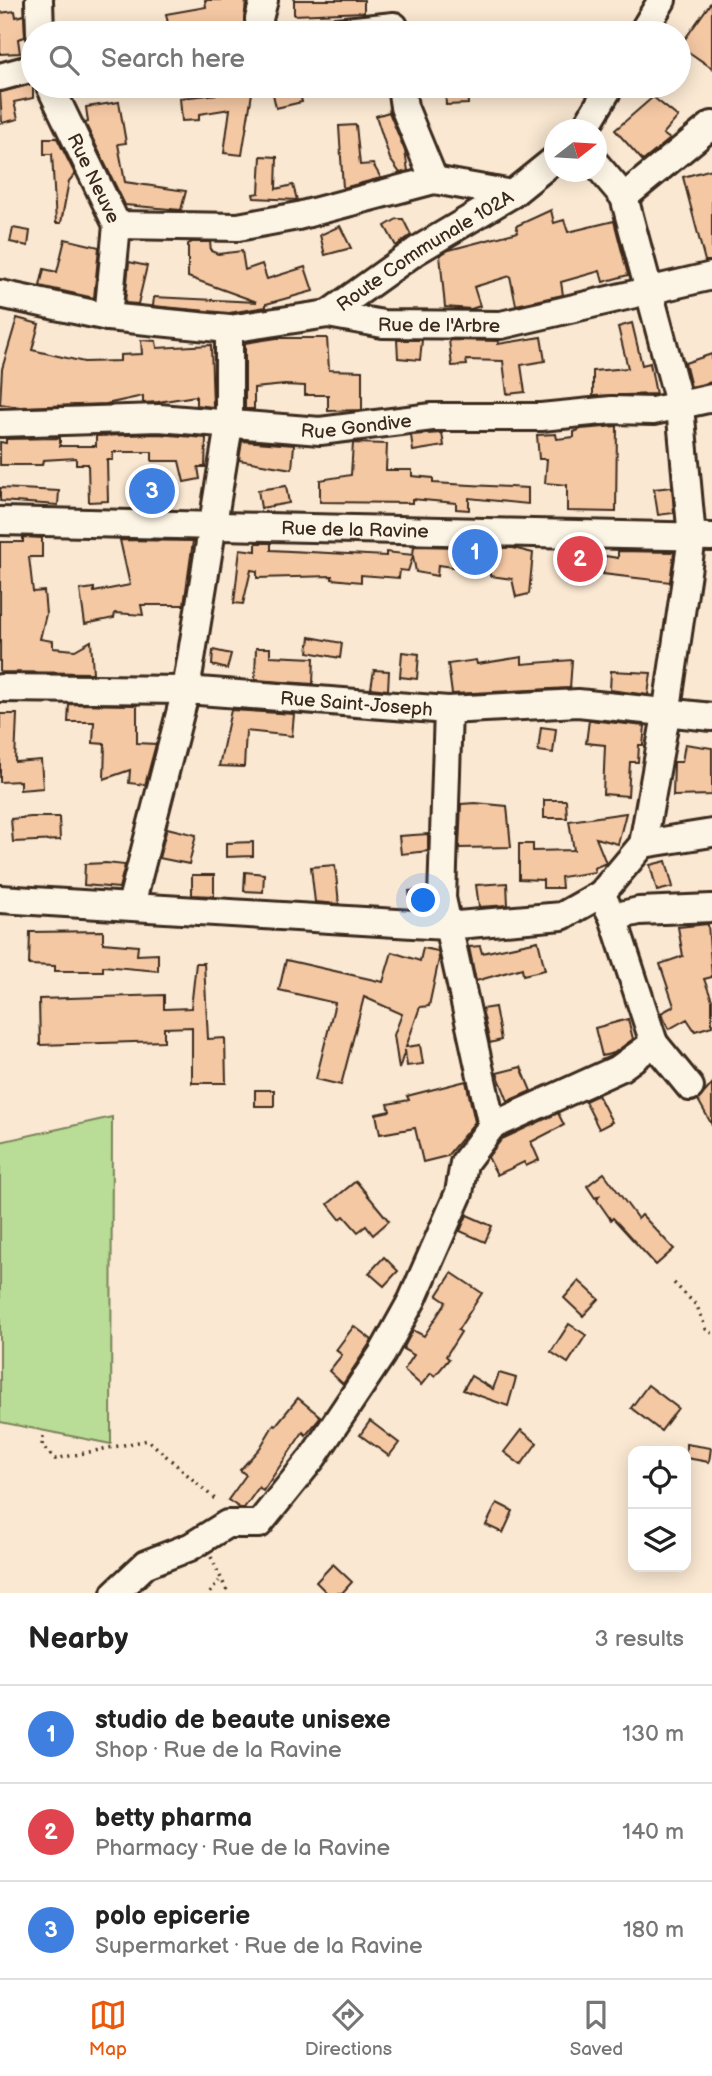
<!DOCTYPE html>
<html lang="en">
<head>
<meta charset="utf-8">
<style>
  :root { --surface:#fff; --page:#f2f2f2; --text:#222; --muted:#767676; --line:#e0e0e0; --accent:#ea580c }
  body { margin:0; font-family:"Balsamiq Sans",sans-serif; background:var(--page); color:var(--text) }
  .controls { position:absolute; right:21px; bottom:21px; display:grid; overflow:hidden; border-radius:14px; box-shadow:0 4px 18px #0003 }
  .controls button { width:63px; height:63px; display:grid; place-items:center; padding:0; border:0; border-bottom:2px solid var(--line); background:var(--surface); color:var(--text); font:35px sans-serif }
  .compass { position:absolute; left:544px; top:119px; width:63px; height:63px; border-radius:50%; background:var(--surface); box-shadow:0 4px 18px #0003; rotate:73deg }
  .you { position:absolute; left:424px; top:901px; width:24px; height:24px; margin:-18px; border:5px solid #fff; border-radius:50%; background:#1a73e8; box-shadow:0 0 0 10px #1a73e833 }
  .badge { display:grid; place-items:center; width:46px; height:46px; border-radius:50%; background:var(--accent); color:#fff; font-size:23px; font-weight:700 }
  .pin { position:absolute; translate:-50% -50%; border:4px solid #fff; box-shadow:0 2px 7px #0006 }
  .list { margin:0; padding:0; list-style:none }
  h2 { display:flex; justify-content:space-between; align-items:center; height:91px; margin:0; padding:0 28px; font-size:30px }
  h2 small { font-size:23px; font-weight:400; color:var(--muted) }
  .list li { display:grid; grid-template-columns:46px 1fr auto; gap:21px; align-items:center; box-sizing:border-box; height:98px; padding:0 28px; border-top:2px solid var(--line) }
  .list b { display:block; font-size:26px; white-space:nowrap }
  .list p { margin:0; font-size:23px; white-space:nowrap; color:var(--muted) }
  .list em { font-size:23px; font-style:normal; color:var(--muted) }
  .icon { flex:none; width:38px; height:38px; fill:none; stroke:currentColor; stroke-width:2; stroke-linecap:round; stroke-linejoin:round }
  .map { position:relative; flex:none; width:712px; height:1593px; overflow:hidden }
  .search { position:absolute; background:var(--surface); box-shadow:0 4px 18px #0003; left:21px; right:21px; top:21px; height:77px; display:flex; align-items:center; gap:18px; box-sizing:border-box; padding:0 24px; border-radius:38px; color:var(--muted); font-size:26px }
  .sheet { height:385px; background:var(--surface) }
  nav { display:flex; justify-content:space-around; align-items:center; box-sizing:border-box; height:98px; border-top:2px solid var(--line); background:var(--surface); font-size:19px; color:var(--muted) }
  nav a { display:grid; justify-items:center; gap:4px }
  nav .on { color:var(--accent) }
  .map>svg:first-child { display:block }
  .green { fill:#b9dc96; stroke:#7a835a; stroke-width:2 }
  .building { fill:#f5c8a4; stroke:#3b2a1e; stroke-width:2 }
  .lines { fill:none; stroke-linecap:round; stroke-linejoin:round }
  .minor-casing { stroke:#3b2a1e; stroke-width:32 }
  .path { stroke:#3b2a1e; stroke-width:3.5; stroke-dasharray:2 5; stroke-linecap:butt }
  .minor { stroke:#fcf5e5; stroke-width:26 }
  .labels { text-anchor:middle; stroke-width:7; stroke-linejoin:round; paint-order:stroke }
  .street-label { font-size:19px; fill:#3b2a1e; stroke:#fcf5e5 }
</style>
</head>
<body>
<div class="map">
<svg width="712" height="1593" viewBox="0 0 712 1593">
  <rect width="100%" height="100%" fill="#fae8d2"/>
  <filter id="ink" filterUnits="userSpaceOnUse"><feTurbulence type="fractalNoise" baseFrequency=".0143" numOctaves="2"/><feDisplacementMap in="SourceGraphic" scale="14" xChannelSelector="R" yChannelSelector="G"/><feConvolveMatrix kernelMatrix="1 2 1 2 8 2 1 2 1" color-interpolation-filters="sRGB"/></filter>
  <g filter="url(#ink)">
    <path class="green" d="M112 1117 111 1444 0 1422V1142Z"/>
    <g class="building">
      <path d="M205 0H246L244 25 211 33H170L166 14 206 7Z"/>
      <path d="M294 0H364V12L294 15Z"/>
      <path d="M712 1V68L680 46Z"/>
      <path d="M15 11 16 17 24 15 25 37 18 39 20 53 0 54V13Z"/>
      <path d="M33 84V98L14 102 18 119 2 123 0 92Z"/>
      <path d="M228 86 253 87 242 155 224 153 230 109 199 114V120L182 121 180 98 227 93Z"/>
      <path d="M445 86H467L468 104 446 105Z"/>
      <path d="M299 89 302 102 276 108 273 94Z"/>
      <path d="M653 97 678 117 663 134 670 139 643 161 615 130Z"/>
      <path d="M119 102 126 143 118 144 125 182 186 191 181 210 125 205 85 123 88 122 86 107Z"/>
      <path d="M389 112 405 151 408 171 400 173 390 159 376 116Z"/>
      <path d="M356 125 360 165 373 164 381 178 343 188 339 126Z"/>
      <path d="M44 138H57L75 174 69 181 61 223H56L52 154H44Z"/>
      <path d="M261 156 277 157 276 189 293 185 297 200 254 198 253 194 259 193Z"/>
      <path d="M712 169V261H705L683 177Z"/>
      <path d="M551 210 554 223 564 220 568 232 614 221 628 275 603 282 600 271 561 282 563 295 516 305 510 276 474 287 480 306 471 309 445 307 440 255 449 250 518 232 516 226Z"/>
      <path d="M397 219H403L411 235 396 246 385 226Z"/>
      <path d="M340 226 351 248 325 255 320 235Z"/>
      <path d="M13 228 30 231 28 246 10 242Z"/>
      <path d="M65 239 99 247 94 298 40 286 44 269 57 272Z"/>
      <path d="M192 242H210L211 251 218 254 242 251 245 270 262 264 267 279 305 267 313 291 266 304V307L229 313 153 306 154 297 257 302 188 277V244Z"/>
      <path d="M129 262 147 266 138 304 125 303Z"/>
      <path d="M17 318 39 324 32 350 84 362 120 361V355L142 354 141 340 156 341 157 348 211 345 213 407 196 405V396L158 402 143 403V396L106 404 20 407 0 404 2 369Z"/>
      <path d="M632 323 642 365 650 363 656 394 593 396V371L628 368 618 327Z"/>
      <path d="M541 337 545 361 521 365 525 392 507 394 503 361 466 360 467 365 452 366 449 340 499 341 498 344Z"/>
      <path d="M277 338H327L329 370 362 371V410L328 411V395H305V386L285 385 254 388V409H245V343Z"/>
      <path d="M397 340H422L420 360 398 358Z"/>
      <path d="M712 354V382L691 387 685 363Z"/>
      <path d="M617 426 616 512 567 511V485L545 483 547 459H539L537 435 556 434 557 439 574 437V432L581 429Z"/>
      <path d="M442 433 444 446 413 451 411 435Z"/>
      <path d="M158 434 206 438 205 467H198L200 479 184 482 179 461H152V452H113V460H107L108 501 89 502 88 464H76V458L43 460 42 465H0V442L6 443V439L60 438V446H96V436Z"/>
      <path d="M242 441 294 445 292 469 239 460Z"/>
      <path d="M353 443 387 444 386 470H412V476L433 478V483L528 488V504L469 498V510L456 509V503L412 499V503L320 502V480L351 475Z"/>
      <path d="M286 486 289 503 261 508 258 490Z"/>
      <path d="M672 487 674 513 658 515 654 489Z"/>
      <path d="M0 488 59 491 58 505 0 501Z"/>
      <path d="M23 537 42 538V557H29L33 592 44 591 46 614 40 639 53 641V648L75 650 91 641 93 673 0 672V542H23Z"/>
      <path d="M120 540 193 541 184 605H141L143 615 115 613 114 618 85 624 80 590 94 588V592L130 585Z"/>
      <path d="M256 543H271V550L386 556V552L413 555 414 546 513 548 533 553 529 594 516 597 512 579 490 576V572L438 565 437 576 416 572 413 556 408 571 400 570 399 578 361 575V582L332 579V576L257 578V571L251 570 243 604 234 603 240 549 256 551Z"/>
      <path d="M618 551 674 552 670 582 603 574 605 556 618 558Z"/>
      <path d="M310 637 342 643 340 658 308 652Z"/>
      <path d="M256 648H270V656L314 658 313 684 255 680Z"/>
      <path d="M213 650 231 654 227 669 212 665Z"/>
      <path d="M402 652 419 654 417 679 400 677Z"/>
      <path d="M522 657V664L572 660 570 688 452 694 448 664 476 660 477 664Z"/>
      <path d="M374 670 389 671 388 690 371 688Z"/>
      <path d="M611 671 651 673 648 695 610 690Z"/>
      <path d="M69 704 137 705V743L156 744 145 785 129 783 130 770 104 779 105 744 93 743 94 722H68Z"/>
      <path d="M231 710 294 714 292 736 246 731 244 767 219 766Z"/>
      <path d="M0 714H17L15 762 41 760 43 788 20 790V781L0 782Z"/>
      <path d="M589 720 645 726 643 745H639L638 762H630L628 796 603 794 605 745 586 743Z"/>
      <path d="M541 727 556 729 553 753 538 751Z"/>
      <path d="M685 744 712 748V795L673 796 674 762H682Z"/>
      <path d="M544 800H566L567 818H544Z"/>
      <path d="M475 803 507 806 511 847 459 848 461 804Z"/>
      <path d="M626 813 618 844 596 838 606 863 594 868 595 872 561 877 562 888H543V880L519 879V844H533V851L574 850 569 821Z"/>
      <path d="M31 817H59L60 840 13 842 11 819Z"/>
      <path d="M167 828 196 835 189 864 159 858Z"/>
      <path d="M428 834V851L401 854 399 836Z"/>
      <path d="M253 842V856L226 857V843Z"/>
      <path d="M666 861 673 887 657 891 650 865Z"/>
      <path d="M106 863 125 865 119 888 84 885 85 864Z"/>
      <path d="M335 865 339 904 315 902 311 867Z"/>
      <path d="M245 872 264 874 263 892 244 891Z"/>
      <path d="M192 875H214V896L192 895Z"/>
      <path d="M507 883 508 905 479 907 476 885Z"/>
      <path d="M427 889 428 909 411 908 409 891Z"/>
      <path d="M708 924 712 977 704 979 712 1000V1026L695 1031 687 1019 669 1029 661 1013 674 1006 660 964 683 956 678 927Z"/>
      <path d="M103 931V943L138 946 137 955 158 954V971L103 966V971H55V966L29 965 30 932Z"/>
      <path d="M538 941 545 970 523 975 522 968 476 981 469 947 480 946 482 953Z"/>
      <path d="M423 948 438 951 439 959 429 1006 420 1007 406 1047 420 1045 423 1064 407 1066 405 1050 399 1069 394 1035 402 1014 364 997 341 1085 316 1079 335 1003 279 990 286 960 383 982 392 952 420 961Z"/>
      <path d="M196 963H204L208 1039 225 1038 226 1083H192V1027L164 1028V1041L40 1045 39 999 164 995V1009L191 1008Z"/>
      <path d="M495 1007 501 1040 490 1043 482 1009Z"/>
      <path d="M628 1019 633 1039 614 1053 602 1056 595 1028Z"/>
      <path d="M521 1067 531 1091 508 1101 497 1073Z"/>
      <path d="M466 1081 475 1122 447 1156 423 1162 415 1128 380 1134 376 1114 390 1111 388 1104 409 1100 407 1096Z"/>
      <path d="M712 1084V1125L698 1100Z"/>
      <rect x="255" y="1090" width="19" height="16"/>
      <path d="M598 1095 612 1122 599 1129 585 1101Z"/>
      <path d="M558 1113 564 1125 531 1142 539 1160 526 1166 524 1162 497 1175 488 1157 502 1139Z"/>
      <path d="M604 1173 638 1219 642 1215 674 1249 656 1265 613 1218 611 1220 597 1200 599 1196 595 1198 587 1186Z"/>
      <path d="M356 1181 389 1221 373 1235 366 1226 358 1232 344 1216 340 1219 328 1204Z"/>
      <path d="M467 1215 492 1226 485 1242 460 1231Z"/>
      <path d="M384 1257 398 1271 384 1286 369 1273Z"/>
      <path d="M452 1273 482 1293 458 1330 461 1332 446 1356 449 1359 435 1376 431 1373 421 1385 404 1370 414 1355 403 1349 413 1330 424 1336 446 1302 437 1296Z"/>
      <path d="M579 1281 599 1299 583 1316 564 1298Z"/>
      <path d="M569 1324 586 1335 568 1363 551 1352Z"/>
      <path d="M354 1326 372 1340 343 1384 329 1371 342 1355 336 1350Z"/>
      <path d="M499 1373 516 1378 508 1406 463 1390 471 1376 493 1389Z"/>
      <path d="M648 1385 678 1408 661 1431 631 1408Z"/>
      <path d="M298 1398 321 1417 306 1435 303 1432 263 1491 259 1487 244 1508H240L228 1500 246 1475 240 1470 260 1448 274 1424 276 1425Z"/>
      <path d="M370 1421 399 1443 389 1456 360 1435Z"/>
      <path d="M521 1430 537 1443 521 1465 504 1452Z"/>
      <path d="M686 1444 711 1448 709 1462 686 1458Z"/>
      <path d="M497 1503 513 1511 503 1533 486 1525Z"/>
      <path d="M333 1564 352 1582 342 1593H327L316 1582Z"/>
    </g>
    <g class="lines">
      <g class="minor-casing">
        <g id="minor">
          <path d="M39 0 40 33"/>
          <path d="M260 33 259 19 264 0"/>
          <path d="M326 33 394 26 395 33"/>
          <path d="M642 33 662 0"/>
          <path d="M0 77 33 68"/>
          <path id="s1" d="M50 86 117 225 108 317"/>
          <path d="M401 86 404 107 434 180"/>
          <path d="M584 130 610 86"/>
          <path d="M624 197 712 125"/>
          <path d="M117 225 238 227 298 216 434 180 512 194"/>
          <path id="s2" d="M0 294 108 317 229 329 328 314 383 324 501 325 712 276"/>
          <path id="s3" d="M328 314 416 251 512 194 554 160"/>
          <path id="s4" d="M0 423 159 418 320 431 432 417H541L612 410 653 411 712 398"/>
          <path id="s5" d="M0 521 712 537"/>
          <path id="s6" d="M0 688 186 690 448 710 578 703 712 717"/>
          <path d="M448 710 442 898 492 1126"/>
          <path d="M643 844 712 833"/>
          <path d="M0 899 446 926 562 916 601 894 643 844 666 715 692 538 680 407 624 197 596 164"/>
          <path d="M131 905 186 690 229 425V329"/>
          <path d="M613 917 639 911 712 908"/>
          <path d="M654 1043 690 1087"/>
          <path d="M115 1593 146 1564 190 1547 227 1524H259L313 1457 382 1354 412 1300 459 1193 464 1163 492 1126 620 1068 654 1043 613 917 601 894"/>
        </g>
      </g>
      <g class="path">
        <path d="M674 1283 697 1306 706 1329 712 1333"/>
        <path d="M43 1436 42 1446 55 1459 148 1440 216 1500"/>
        <path d="M211 1557 228 1593"/>
        <path d="M210 1593 219 1581"/>
      </g>
      <use href="#minor" class="minor"/>
    </g>
  </g>
  <g class="labels">
    <g class="street-label">
      <text dy="7" stroke="none"><textPath href="#s1" startOffset="102">Rue Neuve</textPath></text>
      <text dy="7" stroke="none"><textPath href="#s3" startOffset="116">Route Communale 102A</textPath></text>
      <text dy="7" stroke="none"><textPath href="#s2" startOffset="444">Rue de l'Arbre</textPath></text>
      <text dy="7" stroke="none"><textPath href="#s4" startOffset="357">Rue Gondive</textPath></text>
      <text dy="7" stroke="none"><textPath href="#s5" startOffset="355">Rue de la Ravine</textPath></text>
      <text dy="7" stroke="none"><textPath href="#s6" startOffset="357">Rue Saint-Joseph</textPath></text>
    </g>
  </g>
</svg>
<div class="controls">
<button><svg class="icon" aria-label="locate" viewBox="0 0 24 24"><circle cx="12" cy="12" r="6"/><path d="M12 2v4M12 18v4M2 12h4M18 12h4"/></svg></button>
<button><svg class="icon" aria-label="layers" viewBox="0 0 24 24"><path d="M12 4l9 5-9 5-9-5zM3 14l9 5 9-5"/></svg></button>
</div>
<svg class="compass" viewBox="-18 -18 36 36"><path d="M0-13l5 13h-10z" fill="#e53935"/><path d="M0 13l5-13h-10z" fill="#767676"/></svg>
<div class="you"></div>
<div class="pin badge" style="left:475px;top:552px;background:#3f7fe0">1</div>
<div class="pin badge" style="left:580px;top:559px;background:#e0444e">2</div>
<div class="pin badge" style="left:152px;top:491px;background:#3f7fe0">3</div>
<div class="search"><svg class="icon" aria-label="search" viewBox="0 0 24 24"><circle cx="10" cy="10" r="6"/><path d="M15 15l6 6"/></svg>Search here</div>
</div>
<section class="sheet">
<h2>Nearby<small>3 results</small></h2>
<ul class="list">
<li><span class="badge" style="background:#3f7fe0">1</span><div><b>studio de beaute unisexe</b><p>Shop · Rue de la Ravine</p></div><em>130 m</em></li>
<li><span class="badge" style="background:#e0444e">2</span><div><b>betty pharma</b><p>Pharmacy · Rue de la Ravine</p></div><em>140 m</em></li>
<li><span class="badge" style="background:#3f7fe0">3</span><div><b>polo epicerie</b><p>Supermarket · Rue de la Ravine</p></div><em>180 m</em></li>
</ul>
</section>
<nav>
<a class="on"><svg class="icon" aria-label="map" viewBox="0 0 24 24"><path d="M3 6l6-2 6 2 6-2v14l-6 2-6-2-6 2zM9 4v14M15 6v14"/></svg>Map</a>
<a><svg class="icon" aria-label="directions" viewBox="0 0 24 24"><path d="M12 3l9 9-9 9-9-9zM9 14v-3h6M13 9l2 2-2 2"/></svg>Directions</a>
<a><svg class="icon" aria-label="saved" viewBox="0 0 24 24"><path d="M7 4h10v16l-5-4-5 4z"/></svg>Saved</a>
</nav>
</body>
</html>
